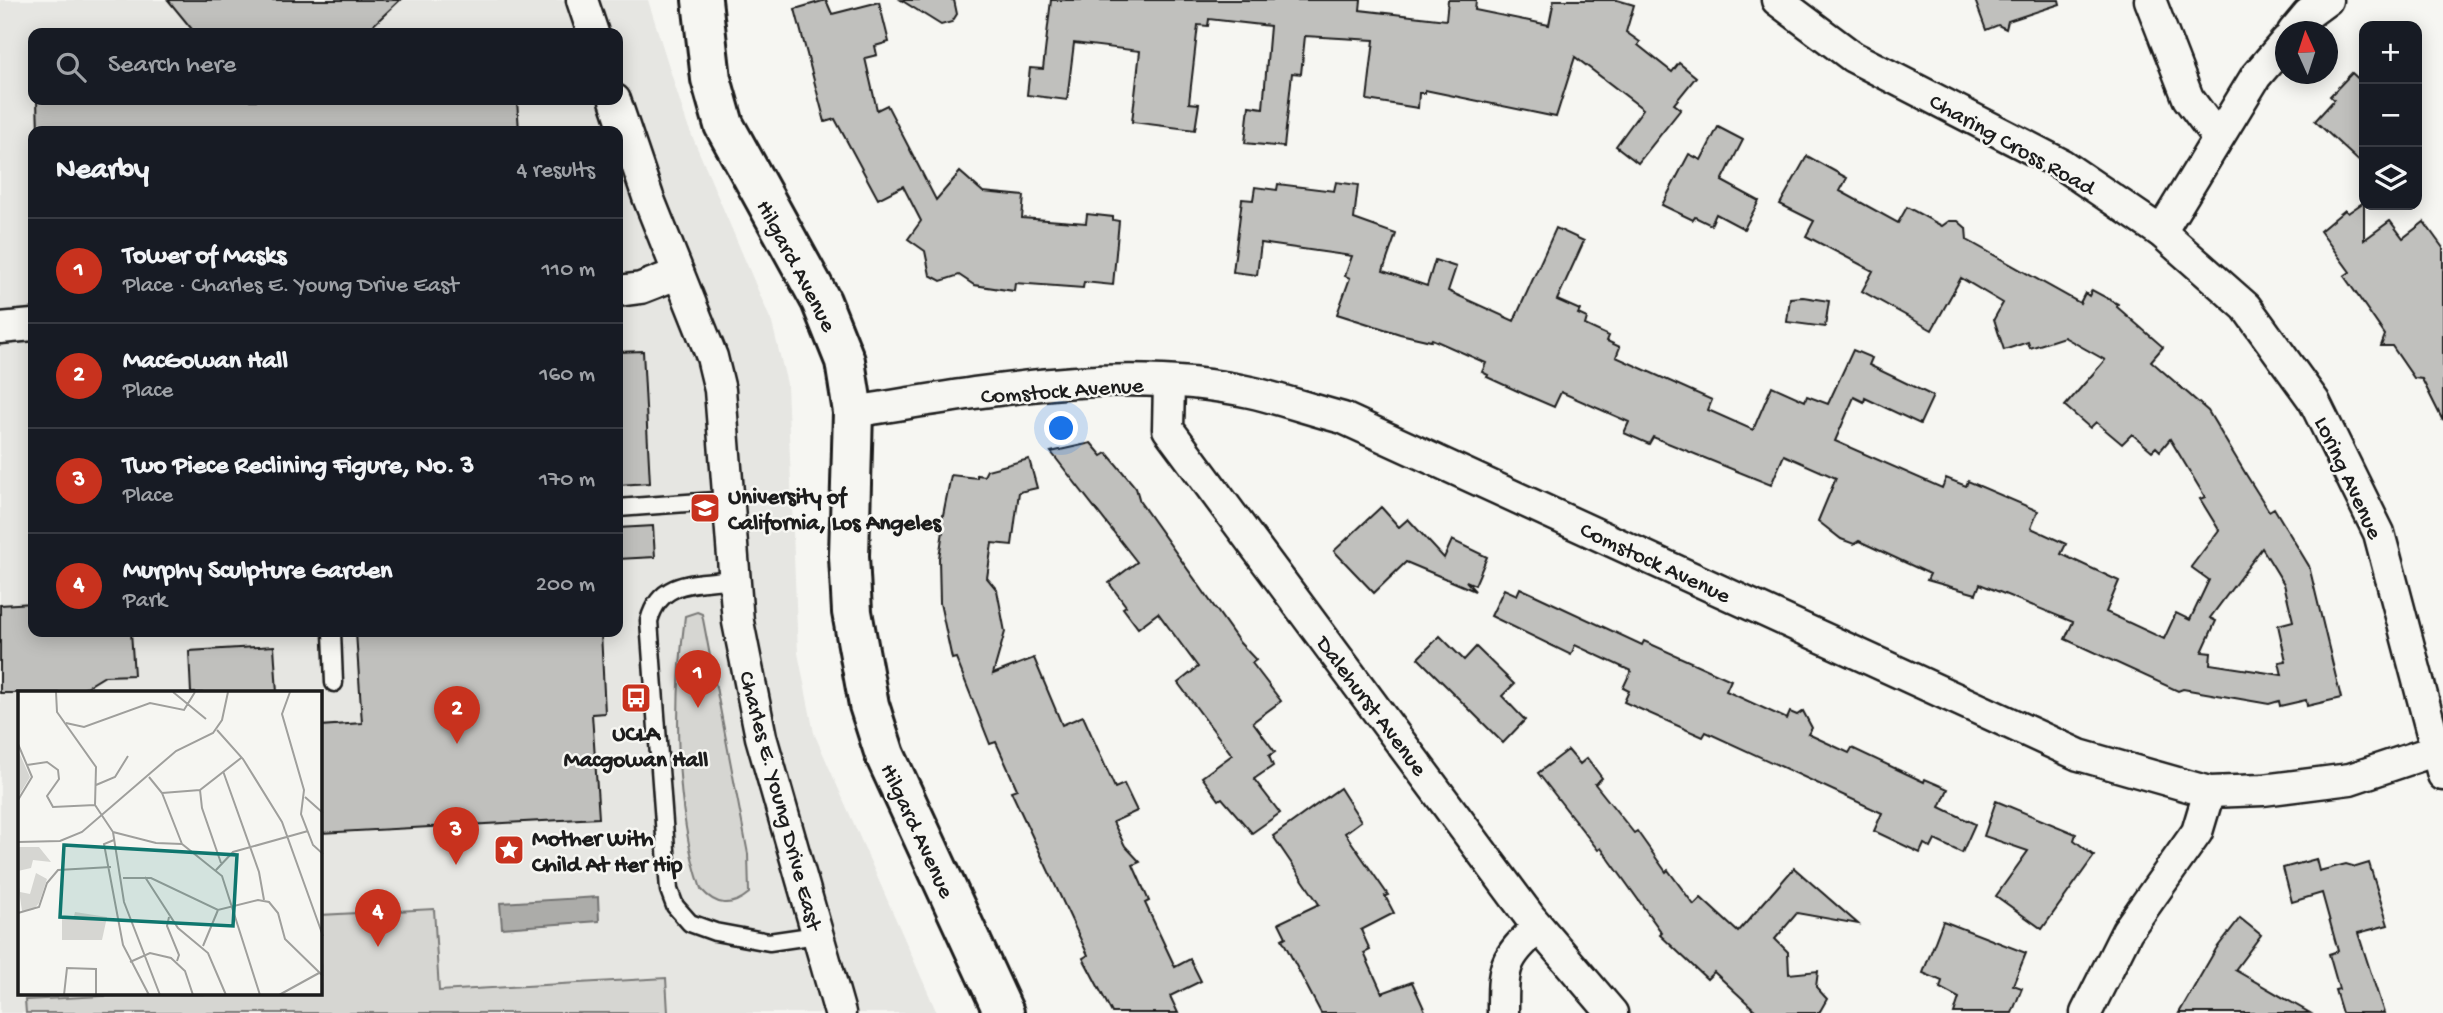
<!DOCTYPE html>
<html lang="en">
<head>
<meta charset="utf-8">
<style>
  :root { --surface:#171b24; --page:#20242c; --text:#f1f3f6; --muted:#9ea1a6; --line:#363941; --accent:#c8321e }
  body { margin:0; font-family:"Gochi Hand",sans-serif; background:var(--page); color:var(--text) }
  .controls { position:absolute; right:21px; top:21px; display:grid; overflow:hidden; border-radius:14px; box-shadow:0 4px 18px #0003 }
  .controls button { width:63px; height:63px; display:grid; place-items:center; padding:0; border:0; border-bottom:2px solid var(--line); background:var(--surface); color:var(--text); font:35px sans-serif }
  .compass { position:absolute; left:2275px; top:21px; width:63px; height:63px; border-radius:50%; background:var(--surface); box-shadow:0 4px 18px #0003; rotate:357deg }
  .you { position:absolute; left:1062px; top:429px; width:24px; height:24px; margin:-18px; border:5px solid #fff; border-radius:50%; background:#1a73e8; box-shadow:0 0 0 10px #1a73e833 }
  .badge { display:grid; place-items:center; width:46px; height:46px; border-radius:50%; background:var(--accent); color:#fff; font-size:23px; font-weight:700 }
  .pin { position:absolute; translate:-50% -58px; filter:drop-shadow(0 2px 4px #0008) }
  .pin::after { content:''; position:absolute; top:37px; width:24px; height:21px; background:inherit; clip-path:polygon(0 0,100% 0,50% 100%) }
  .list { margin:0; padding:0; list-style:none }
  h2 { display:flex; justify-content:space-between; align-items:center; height:91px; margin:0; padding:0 28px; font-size:30px }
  h2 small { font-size:23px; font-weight:400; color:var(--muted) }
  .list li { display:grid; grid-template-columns:46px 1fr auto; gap:21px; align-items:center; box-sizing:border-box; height:105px; padding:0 28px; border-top:2px solid var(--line) }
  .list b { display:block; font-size:26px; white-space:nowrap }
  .list p { margin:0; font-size:23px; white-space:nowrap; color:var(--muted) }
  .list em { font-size:23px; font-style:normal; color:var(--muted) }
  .icon { flex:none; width:38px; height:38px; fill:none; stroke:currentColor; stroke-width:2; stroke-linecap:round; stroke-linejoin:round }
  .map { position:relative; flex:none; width:2443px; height:1013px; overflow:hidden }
  .search { position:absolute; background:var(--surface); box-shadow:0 4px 18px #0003; left:28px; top:28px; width:595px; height:77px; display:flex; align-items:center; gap:18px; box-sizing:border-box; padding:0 24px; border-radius:14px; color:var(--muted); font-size:26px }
  .panel { position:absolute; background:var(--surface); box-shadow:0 4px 18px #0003; left:28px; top:126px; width:595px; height:511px; border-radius:14px }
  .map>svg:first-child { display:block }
  .built { fill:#e6e6e2; fill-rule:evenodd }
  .green { fill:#d6d6d2; stroke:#797977; stroke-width:2 }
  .water { fill:#acaca9; stroke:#727271; stroke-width:2 }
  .building { fill:#c0c0bd; stroke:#1c1c1c; stroke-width:2; fill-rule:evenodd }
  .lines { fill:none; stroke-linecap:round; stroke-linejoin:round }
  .lane-casing { stroke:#1c1c1c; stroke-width:21 }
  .street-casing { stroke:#1c1c1c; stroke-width:35 }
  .secondary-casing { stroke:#1c1c1c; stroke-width:44 }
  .lane { stroke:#f6f6f2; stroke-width:16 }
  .street { stroke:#f6f6f2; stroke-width:30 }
  .secondary { stroke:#f6f6f2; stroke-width:38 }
  .labels { text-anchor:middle; stroke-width:5; stroke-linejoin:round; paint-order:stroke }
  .street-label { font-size:23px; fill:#1c1c1c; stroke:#f6f6f2 }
  .poi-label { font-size:23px; font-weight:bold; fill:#1c1c1c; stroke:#f6f6f2; text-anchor:start }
  .inset-road { fill:none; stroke:#9f9f9c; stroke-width:2 }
  .view { fill:#0f766e; fill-opacity:0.15; stroke:#0f766e; stroke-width:3.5 }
  .inset-edge { fill:none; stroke:#1c1c1c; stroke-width:3.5 }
</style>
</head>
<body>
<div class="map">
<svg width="2443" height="1013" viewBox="0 0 2443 1013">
  <rect width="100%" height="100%" fill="#f6f6f2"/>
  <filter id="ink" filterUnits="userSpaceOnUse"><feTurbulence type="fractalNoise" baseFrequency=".0143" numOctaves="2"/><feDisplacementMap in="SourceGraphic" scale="14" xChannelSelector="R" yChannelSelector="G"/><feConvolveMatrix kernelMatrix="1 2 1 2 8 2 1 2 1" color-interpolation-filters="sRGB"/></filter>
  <g filter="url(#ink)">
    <path class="built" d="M0 0H648L687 124 772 323 787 384 798 653 814 733 937 1013H0ZM33 33H618V100H33ZM33 131H618V632H33ZM19 693H320V994H19Z"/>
    <g class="green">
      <path d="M697 612 702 614 748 854 749 893C731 908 716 906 701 889 674 810 674 699 685 616Z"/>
      <path d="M434 909 439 991 666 978 668 1013H26L25 1000 141 994H320V915Z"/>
    </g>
    <path class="water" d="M598 897 599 921 502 928 500 903Z"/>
    <g class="building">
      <path d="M168 0H400L365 33H195Z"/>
      <path d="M826 0 832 14 879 2 889 42 875 46 877 55 865 58 877 110 887 105 936 200 960 172 983 192 1024 196 1022 218 1086 223 1087 214 1113 217V220L1119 221 1113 285 1084 282 1083 288 1015 283 1014 291 974 285 959 275 941 281 930 275 925 251 908 239 921 221 903 186 878 199 835 119 825 122 795 9Z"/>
      <path d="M901 0H954L957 14 952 22 941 25Z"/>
      <path d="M1051 0H1361L1360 10 1446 20 1448 0H1476L1475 10 1549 25 1554 0H1617L1634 5 1626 32 1640 42 1638 45 1672 72 1679 63 1696 77 1674 104 1681 109 1638 163 1616 146 1643 109 1575 57 1556 117 1425 90V93H1419L1418 108 1367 100 1374 40 1305 36 1301 74 1292 73 1284 147 1245 143 1249 106 1263 108 1270 26 1209 19 1208 26 1198 25 1189 103 1199 104 1195 130 1132 122 1140 51 1074 43 1067 100 1027 95 1030 68 1043 69Z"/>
      <path d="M1975 0H2059L2060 4 2008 21 2006 29 1998 25 1986 30Z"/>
      <path d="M2352 73 2364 84V166L2315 121 2334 100 2330 96Z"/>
      <path d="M37 100H517L519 131H38Z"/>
      <path d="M1718 127 1743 140 1722 181 1759 201 1744 229 1716 214 1711 225 1695 217 1693 220 1662 205 1689 154 1701 160Z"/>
      <path d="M1807 156 1847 178 1840 191 1898 223 1907 207 1942 226 1949 221H1958L1966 228 1967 240 2080 303 2085 293 2089 296 2092 290 2118 304 2117 307 2163 347 2151 361 2208 411 2247 476 2269 511 2274 508 2309 566 2341 698 2307 706 2306 700 2280 706 2279 701 2269 704 2183 689 2178 691 2065 639 2073 622 1980 584 1976 594 1927 580 1930 574 1859 541 1854 544 1841 539 1818 521 1836 478 1784 455 1771 485 1653 437 1649 444 1624 433 1629 422 1561 392 1554 407 1524 394 1487 377 1488 375 1482 372 1486 363 1432 339 1431 341 1400 334 1337 314 1350 278 1345 276 1352 256 1261 243 1257 275 1233 272 1242 199 1253 200 1255 187 1277 190 1278 184 1334 191 1336 182 1358 185 1354 219 1396 234 1383 271 1427 286 1435 260 1456 267 1448 291 1514 321 1556 228 1584 241 1557 300 1580 310 1578 314 1587 318 1585 325 1609 336 1607 341 1620 347 1616 357 1712 400 1708 410 1753 430 1772 386 1805 401 1807 396 1828 404 1853 350 1872 358 1869 365 1933 396 1920 424 1865 398 1864 402 1854 397 1835 441 1942 488 1946 478 1966 486 1968 481 2038 511 2031 528 2066 544 2061 554 2119 581 2106 612 2164 639 2176 613 2190 620 2209 580 2191 567 2219 530 2200 499 2205 497 2170 439 2160 451 2156 447 2152 451 2132 434 2122 444 2096 422 2090 428 2065 406 2105 360 2064 337 2030 348 2028 342 2004 350 1994 319 2003 303 1961 278 1932 330 1862 291 1873 271 1806 236 1814 221 1780 204ZM2262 548 2284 584 2293 621 2278 625 2286 661 2279 662 2282 675 2210 664 2211 653 2202 652 2216 621 2210 618Z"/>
      <path d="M2364 202V240L2390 221 2403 238 2424 222 2443 248V421L2422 379 2414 378 2392 346H2381L2385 335 2344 276 2350 272 2320 231 2345 210 2348 213Z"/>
      <path d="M1803 297 1829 301 1825 327 1787 322 1790 298Z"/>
      <path d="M643 351 650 483 618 485V352Z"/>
      <path d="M1091 443 1102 456 1107 453 1136 488 1140 502 1240 643 1256 660 1252 663 1281 701 1253 722 1275 752 1269 756 1273 766 1254 779 1280 813 1252 833 1222 798 1219 800 1202 777 1232 755 1178 683 1198 667 1158 613 1138 628 1123 608 1126 606 1109 583 1137 562 1051 452Z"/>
      <path d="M1029 459 1037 488 1019 492 1012 545 992 543 987 578 997 590 1005 632 993 674 1034 658 1062 725 1083 716 1115 788 1124 784 1137 811 1113 822 1125 846 1140 862 1133 865 1149 901 1145 903 1175 967 1190 959 1201 981 1170 996 1178 1013H1112L1083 958 1088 955 1011 791 1017 789 996 742 990 744 956 658 952 659 940 603 939 558 943 531 940 530 951 475 977 478V475L984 476 987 470Z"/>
      <path d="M1381 507 1399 527 1408 519 1444 558 1452 540 1487 557 1475 585 1466 581 1475 591 1406 562 1374 593 1334 551Z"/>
      <path d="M653 526 655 557 618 559V528Z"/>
      <path d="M1520 588 1642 645 1644 641 1731 680 1726 691 1787 719 1790 712 1797 715 1803 711 1812 728 1808 734 1849 753 1852 748 1924 782 1925 779 1948 789 1940 807 1975 824 1962 853 1935 840 1931 848 1924 844 1920 853 1874 831 1882 813 1706 732 1703 737 1624 702 1629 691 1623 688 1631 671 1575 645 1571 655 1491 616 1504 589 1517 595Z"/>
      <path d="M33 603V632H131L134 675 105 676 77 693H0V605Z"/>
      <path d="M356 632H601L605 713 592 714 599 818 320 833V726L362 723Z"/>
      <path d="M1440 636 1464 660 1476 647 1514 684 1502 696 1525 720 1503 743 1418 658Z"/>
      <path d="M274 646 277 693H191L189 651Z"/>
      <path d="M1568 750 1580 764 1587 758 1602 778 1595 784 1634 833 1637 831 1666 872 1668 870 1694 905 1701 898 1738 932 1794 868 1858 924 1797 913 1775 939 1788 952 1789 974 1818 971 1816 987 1827 999 1819 1013H1758L1714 972 1707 979 1660 935 1662 933 1601 848 1598 850 1538 773Z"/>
      <path d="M1340 788 1361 821 1345 833 1388 895 1385 896 1394 913 1361 930 1370 950 1364 953 1382 993 1412 982 1426 1013H1321L1282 939 1286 937 1279 923 1319 904 1273 836Z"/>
      <path d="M1996 801 2076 834 2074 840 2094 856 2042 929 1996 896 2028 851 1984 836Z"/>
      <path d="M2316 859 2319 871 2346 864 2356 867 2369 863 2388 925 2358 933 2384 1013H2342L2335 990 2339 989 2329 954 2338 951 2322 893 2292 902 2283 868Z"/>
      <path d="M2240 918 2261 935 2235 970 2310 1013H2179L2216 949Z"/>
      <path d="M1943 921 2026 953 2013 985 2022 988 2012 1013H1954L1959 998 1940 988 1942 981 1923 973Z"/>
    </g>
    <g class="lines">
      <g class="lane-casing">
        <g id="lane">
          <path d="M618 508 728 500"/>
          <path d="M733 579C696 584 660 579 649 621L669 890 675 906 690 923 715 932 769 942 817 935"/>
          <path d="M332 632 334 683"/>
        </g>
      </g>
      <g class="street-casing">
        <g id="street">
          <path d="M582 0 593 33"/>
          <path d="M1777 0 1853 57 2061 164 2161 232 2246 307 2314 401 2379 533 2443 775"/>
          <path d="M2150 0 2188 98 2217 137"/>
          <path d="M2293 32 2308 14 2327 0"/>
          <path d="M615 100 648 197 712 357 720 390 738 622 761 737 840 1013"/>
          <path d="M2161 232 2256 76 2286 41"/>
          <path d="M618 291 641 288 677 274"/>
          <path d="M0 328 33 325"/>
          <path d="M1169 383 1168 429 1530 917 1612 1013"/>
          <path d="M853 412C982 392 1121 364 1250 392 1281 399 1312 410 1343 418L2079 755 2209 792 2263 790 2350 779 2443 748"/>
          <path d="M1503 1013C1503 965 1503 960 1538 927"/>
          <path d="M2086 1013 2127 931 2197 832 2209 792"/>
        </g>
      </g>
      <g class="secondary-casing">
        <path id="secondary" d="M702 0 711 79 724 125 821 301 845 361 853 412 849 556 852 612 869 705 885 755 1004 1013"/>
      </g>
      <use href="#lane" class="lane"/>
      <use href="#street" class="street"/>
      <use href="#secondary" class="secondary"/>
    </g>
  </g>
  <defs>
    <g id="university-square" transform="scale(1.575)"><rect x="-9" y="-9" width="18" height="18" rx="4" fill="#c8321e" stroke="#f6f6f2"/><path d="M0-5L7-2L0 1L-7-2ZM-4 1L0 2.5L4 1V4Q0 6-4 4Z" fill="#fff"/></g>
    <g id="bus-square" transform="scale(1.575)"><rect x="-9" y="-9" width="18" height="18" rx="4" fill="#c8321e" stroke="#f6f6f2"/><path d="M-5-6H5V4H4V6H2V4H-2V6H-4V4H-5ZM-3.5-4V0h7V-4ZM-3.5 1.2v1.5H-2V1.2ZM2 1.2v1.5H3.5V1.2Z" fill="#fff"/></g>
    <g id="sight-square" transform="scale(1.575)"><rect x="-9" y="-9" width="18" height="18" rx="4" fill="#c8321e" stroke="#f6f6f2"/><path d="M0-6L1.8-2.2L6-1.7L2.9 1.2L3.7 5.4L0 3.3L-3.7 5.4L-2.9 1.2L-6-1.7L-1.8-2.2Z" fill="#fff"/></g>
  </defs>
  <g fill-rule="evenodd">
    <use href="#university-square" x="705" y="508"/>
    <use href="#bus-square" x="636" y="698"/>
    <use href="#sight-square" x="509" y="850"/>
  </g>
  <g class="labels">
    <g class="street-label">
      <text transform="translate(2013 143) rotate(29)" y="8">Charing Cross Road</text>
      <text transform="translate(798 265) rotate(62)" y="8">Hilgard Avenue</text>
      <text transform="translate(1062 389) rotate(-4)" y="8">Comstock Avenue</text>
      <text transform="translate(2350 477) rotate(65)" y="8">Loring Avenue</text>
      <text transform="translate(1656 561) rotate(25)" y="8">Comstock Avenue</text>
      <text transform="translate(1373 705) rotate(53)" y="8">Dalehurst Avenue</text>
      <text transform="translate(782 800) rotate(75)" y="8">Charles E. Young Drive East</text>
      <text transform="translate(919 830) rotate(65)" y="8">Hilgard Avenue</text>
    </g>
    <g class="poi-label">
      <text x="728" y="503">University of<tspan x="728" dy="26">California, Los Angeles</tspan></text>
      <text x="636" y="740" text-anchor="middle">UCLA<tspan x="636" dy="26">Macgowan Hall</tspan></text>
      <text x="532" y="845">Mother With<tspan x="532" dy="26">Child At Her Hip</tspan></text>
    </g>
  </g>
  <g transform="translate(18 691)">
    <rect width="304" height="304" fill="#f6f6f2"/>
    <path d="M0 59 12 86 0 106ZM0 156H21L33 171 15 169 13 177 0 180ZM18 182 29 188 21 212 15 219 4 220 0 192 2 201 12 203ZM57 221 89 226 84 249H44V226L56 225Z" fill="#d6d6d2"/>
    <path class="inset-road" d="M38 1 39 21 78 76 77 114 95 141 106 211 142 304M155 1 188 28M272 1 264 23 286 99 283 123 295 154 305 163M48 32 66 36 132 12 166 19 177 1M199 39 225 68 264 131 305 245M0 53 14 86 0 109M9 74 29 71 40 79 41 88 29 105 35 116 77 114M205 80 241 181 246 209M131 86 144 102 164 153M78 94 97 86 110 65M182 99 184 117 203 172M144 102 182 99 223 67M287 106 305 122M95 141 138 152 164 153 204 185 242 304M96 149 86 153 105 254 131 304M0 151 42 150 64 141 158 60 195 42 204 29 210 1M198 179 215 161 290 140M127 186 160 237 190 262 208 304M105 187H133L200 219 240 209 251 211 260 222 267 248 305 285M0 222 21 216 29 192 40 179 93 176M151 226 149 235 161 264 159 270M185 255 200 219M112 271 132 262 153 267 167 280 175 304M46 304 49 277 78 278V304M261 304 301 282"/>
    <path class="view" d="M46 154 219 164 215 235 42 226Z"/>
    <rect width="304" height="304" class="inset-edge"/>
  </g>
</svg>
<div class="controls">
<button>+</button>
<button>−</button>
<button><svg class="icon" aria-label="layers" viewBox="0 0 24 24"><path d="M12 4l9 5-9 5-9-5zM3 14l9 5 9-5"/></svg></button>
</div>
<svg class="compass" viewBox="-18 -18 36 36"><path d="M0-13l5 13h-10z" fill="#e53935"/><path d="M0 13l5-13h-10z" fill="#9ea1a6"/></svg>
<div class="you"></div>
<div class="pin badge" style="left:698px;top:708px">1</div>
<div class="pin badge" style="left:457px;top:744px">2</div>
<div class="pin badge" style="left:456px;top:865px">3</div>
<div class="pin badge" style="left:378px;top:947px">4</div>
<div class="search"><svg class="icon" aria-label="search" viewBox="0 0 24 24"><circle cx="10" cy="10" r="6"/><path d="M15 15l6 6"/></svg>Search here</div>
<section class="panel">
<h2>Nearby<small>4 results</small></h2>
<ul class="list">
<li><span class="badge">1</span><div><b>Tower of Masks</b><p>Place · Charles E. Young Drive East</p></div><em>110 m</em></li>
<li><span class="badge">2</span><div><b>MacGowan Hall</b><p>Place</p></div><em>160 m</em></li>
<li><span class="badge">3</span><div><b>Two Piece Reclining Figure, No. 3</b><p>Place</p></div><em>170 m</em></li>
<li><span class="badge">4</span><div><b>Murphy Sculpture Garden</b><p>Park</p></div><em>200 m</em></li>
</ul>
</section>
</div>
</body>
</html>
